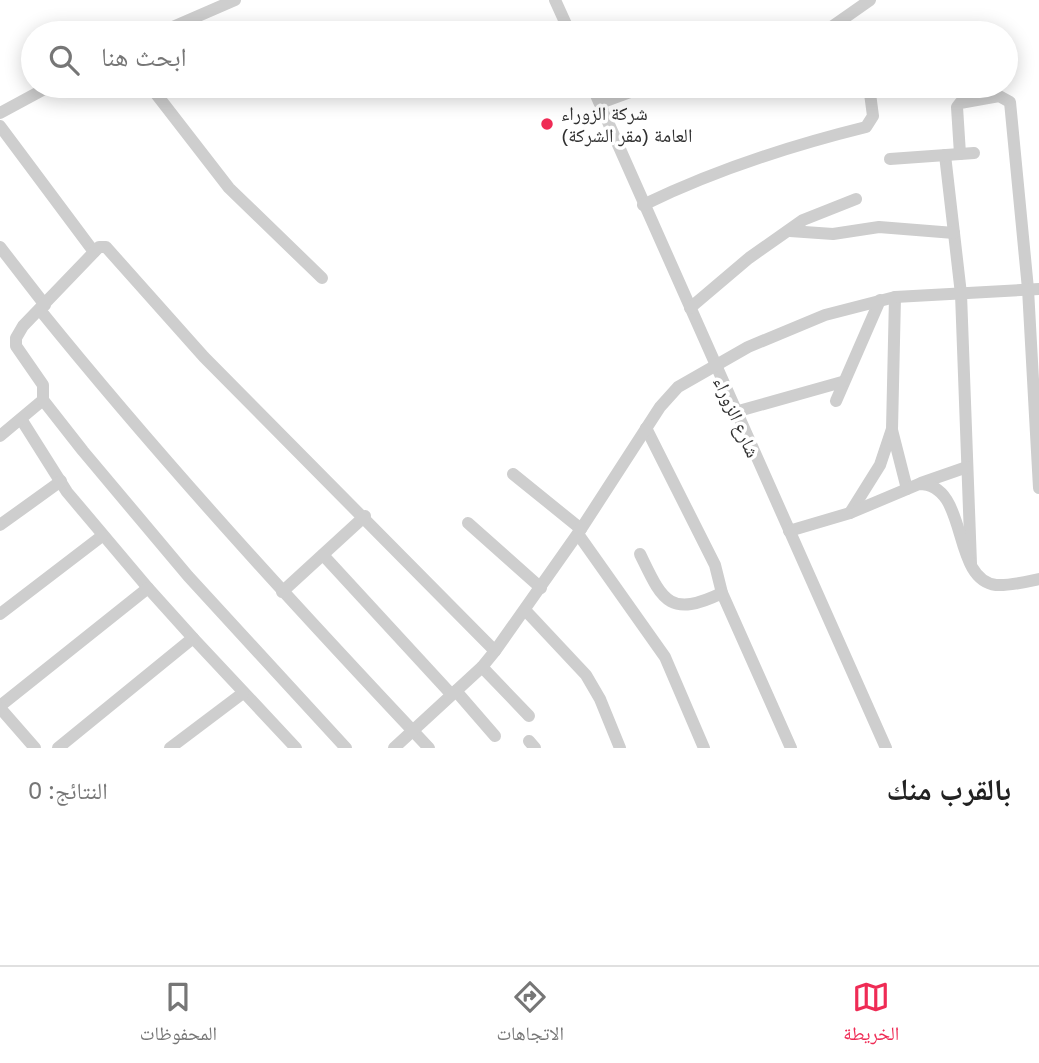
<!DOCTYPE html>
<html lang="ar">
<head>
<meta charset="utf-8">
<style>
  :root { --surface:#fff; --page:#f2f2f2; --text:#222; --muted:#767676; --line:#e0e0e0; --accent:#ef2b55 }
  body { margin:0; font-family:"Golos Text","Noto Naskh Arabic",sans-serif; background:var(--page); color:var(--text); direction:rtl }
  .list { margin:0; padding:0; list-style:none }
  h2 { display:flex; justify-content:space-between; align-items:center; height:91px; margin:0; padding:0 28px; font-size:30px }
  h2 small { font-size:23px; font-weight:400; color:var(--muted) }
  .icon { flex:none; width:38px; height:38px; fill:none; stroke:currentColor; stroke-width:2; stroke-linecap:round; stroke-linejoin:round }
  .map { position:relative; flex:none; width:1039px; height:748px; overflow:hidden; direction:ltr }
  .search { position:absolute; background:var(--surface); box-shadow:0 4px 18px #0003; left:21px; right:21px; top:21px; height:77px; display:flex; align-items:center; gap:18px; box-sizing:border-box; padding:0 24px; border-radius:38px; color:var(--muted); font-size:26px }
  .sheet { height:217px; background:var(--surface) }
  nav { display:flex; justify-content:space-around; align-items:center; box-sizing:border-box; height:98px; border-top:2px solid var(--line); background:var(--surface); font-size:19px; color:var(--muted) }
  nav a { display:grid; justify-items:center; gap:4px }
  nav .on { color:var(--accent) }
  .map>svg:first-child { display:block }
  .lines { fill:none; stroke-linecap:round; stroke-linejoin:round }
  .minor { stroke:#cecece; stroke-width:12 }
  .poi-dot { fill:#ef2b55; stroke:#fff; stroke-width:2.5 }
  .labels { text-anchor:middle; stroke-width:7; stroke-linejoin:round; paint-order:stroke }
  .poi-label { font-size:19px; fill:#313131; stroke:#fff; text-anchor:start }
  .street-label { font-size:19px; fill:#313131; stroke:#fff }
</style>
</head>
<body>
<div class="map">
<svg width="1039" height="748" viewBox="0 0 1039 748">
  <rect width="100%" height="100%" fill="#fff"/>
  <g class="lines">
    <g class="minor">
      <path d="M555 0 570 33"/>
      <path d="M159 33 235 0"/>
      <path d="M823 33 870 0"/>
      <path d="M150 86 229 188 322 278"/>
      <path d="M592 86 886 748"/>
      <path d="M600 103 638 89 665 86"/>
      <path d="M0 113 50 86"/>
      <path d="M0 126 94 252"/>
      <path d="M960 154 957 107 960 103 999 96 1010 102 1028 289 1039 488"/>
      <path d="M945 155 961 294 971 564"/>
      <path d="M890 159 974 153"/>
      <path d="M643 205C715 170 789 146 866 127L873 116 869 86"/>
      <path d="M790 231 833 234 879 227 954 233"/>
      <path d="M0 247 45 305"/>
      <path d="M690 308 749 258 803 220 856 199"/>
      <path d="M40 310C163 462 295 606 429 748"/>
      <path d="M836 401 880 300"/>
      <path d="M735 412 842 382"/>
      <path d="M21 419 67 492 148 588"/>
      <path d="M646 428 715 565 722 593 791 748"/>
      <path d="M892 430 907 489"/>
      <path d="M0 436 43 400"/>
      <path d="M513 474 581 529"/>
      <path d="M921 483 967 467"/>
      <path d="M850 513 880 465 892 429 895 297"/>
      <path d="M468 523 541 588"/>
      <path d="M0 525 61 481"/>
      <path d="M789 531 850 513 919 484C970 484 950 579 996 585 1010 586 1025 582 1039 579"/>
      <path d="M578 534 665 657 704 748"/>
      <path d="M640 554C662 599 668 619 722 593"/>
      <path d="M323 555 451 694"/>
      <path d="M282 592 365 516"/>
      <path d="M526 611 586 675 600 699 620 748"/>
      <path d="M0 614 102 536"/>
      <path d="M482 667 529 716"/>
      <path d="M456 691 495 736"/>
      <path d="M0 706 148 588 193 638"/>
      <path d="M0 708 35 748"/>
      <path d="M529 741 535 748"/>
      <path d="M58 748 193 638 296 748"/>
      <path d="M170 748 243 693"/>
      <path d="M346 748 188 576 83 451 43 400V385L16 346V338L23 326 99 247H106L204 357 495 651"/>
      <path d="M394 748 482 667 495 651 581 529 660 407 678 387 748 347 825 315 895 297 1039 289"/>
    </g>
  </g>
  <circle class="poi-dot" cx="547" cy="124" r="7"/>
  <g class="labels">
    <g class="poi-label">
      <text x="561" y="120">شركة الزوراء<tspan x="561" dy="22">العامة (مقر الشركة)</tspan></text>
    </g>
    <g class="street-label">
      <text transform="translate(737 417) rotate(66)" y="7">شارع الزوراء</text>
    </g>
  </g>
</svg>
<div class="search"><svg class="icon" aria-label="search" viewBox="0 0 24 24"><circle cx="10" cy="10" r="6"/><path d="M15 15l6 6"/></svg>ابحث هنا</div>
</div>
<section class="sheet">
<h2>بالقرب منك<small>النتائج: 0</small></h2>
<ul class="list">
</ul>
</section>
<nav>
<a class="on"><svg class="icon" aria-label="map" viewBox="0 0 24 24"><path d="M3 6l6-2 6 2 6-2v14l-6 2-6-2-6 2zM9 4v14M15 6v14"/></svg>الخريطة</a>
<a><svg class="icon" aria-label="directions" viewBox="0 0 24 24"><path d="M12 3l9 9-9 9-9-9zM9 14v-3h6M13 9l2 2-2 2"/></svg>الاتجاهات</a>
<a><svg class="icon" aria-label="saved" viewBox="0 0 24 24"><path d="M7 4h10v16l-5-4-5 4z"/></svg>المحفوظات</a>
</nav>
</body>
</html>
